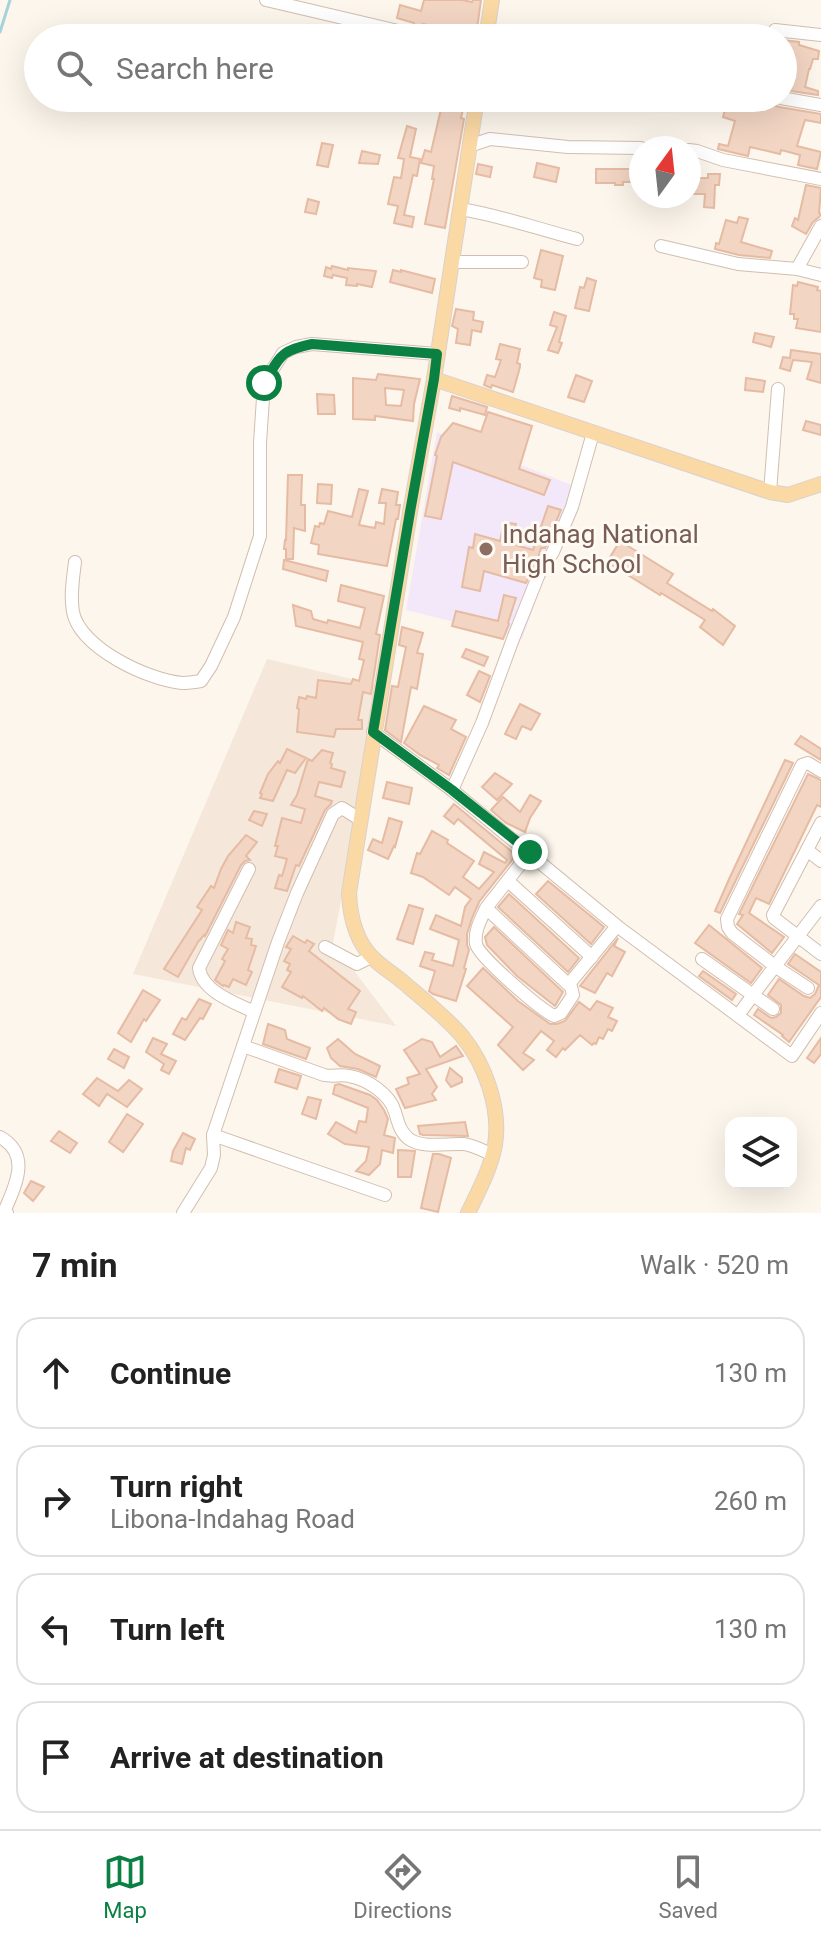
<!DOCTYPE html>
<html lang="en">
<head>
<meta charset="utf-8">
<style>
  :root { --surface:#fff; --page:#f2f2f2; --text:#222; --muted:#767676; --line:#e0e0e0; --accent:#0b8043 }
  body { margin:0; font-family:Roboto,sans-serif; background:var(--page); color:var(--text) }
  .controls { position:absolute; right:24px; bottom:24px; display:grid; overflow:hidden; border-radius:16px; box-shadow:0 8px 32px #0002 }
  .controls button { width:72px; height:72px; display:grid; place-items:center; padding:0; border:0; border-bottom:2px solid var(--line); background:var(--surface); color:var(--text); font:40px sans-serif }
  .compass { position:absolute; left:629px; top:136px; width:72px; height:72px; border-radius:50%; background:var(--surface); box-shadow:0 8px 32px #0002; rotate:15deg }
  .stop { position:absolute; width:24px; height:24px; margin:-18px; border:6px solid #0b8043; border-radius:50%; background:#fff }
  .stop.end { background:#0b8043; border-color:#fff; box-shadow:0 2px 8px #0008 }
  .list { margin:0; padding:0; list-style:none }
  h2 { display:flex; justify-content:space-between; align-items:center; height:104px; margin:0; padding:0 32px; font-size:34px }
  h2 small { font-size:26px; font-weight:400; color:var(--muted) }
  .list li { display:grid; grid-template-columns:52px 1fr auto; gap:24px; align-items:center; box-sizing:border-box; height:112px; margin:0 16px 16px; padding:0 16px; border:2px solid var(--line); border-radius:24px }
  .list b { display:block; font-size:30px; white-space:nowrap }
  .list p { margin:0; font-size:26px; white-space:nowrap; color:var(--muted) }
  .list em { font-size:26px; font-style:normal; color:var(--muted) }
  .icon { flex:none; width:44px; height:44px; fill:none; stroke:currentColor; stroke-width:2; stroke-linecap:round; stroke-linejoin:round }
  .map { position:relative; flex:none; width:821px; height:1213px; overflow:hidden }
  .search { position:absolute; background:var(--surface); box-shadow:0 8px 32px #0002; left:24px; right:24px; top:24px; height:88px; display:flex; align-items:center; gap:20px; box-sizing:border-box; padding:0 28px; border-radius:44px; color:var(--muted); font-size:30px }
  .sheet { height:616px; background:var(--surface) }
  nav { display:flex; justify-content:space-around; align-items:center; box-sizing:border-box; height:112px; border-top:2px solid var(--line); background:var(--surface); font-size:22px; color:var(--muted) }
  nav a { display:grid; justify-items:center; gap:4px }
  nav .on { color:var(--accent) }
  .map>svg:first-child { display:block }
  .residential { fill:#f5e8da }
  .education { fill:#f3e8fa }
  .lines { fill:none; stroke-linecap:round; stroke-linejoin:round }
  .stream { stroke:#a5d3da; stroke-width:3 }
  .building { fill:#f3d5c3; stroke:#e6bba3; stroke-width:2; fill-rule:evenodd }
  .minor-casing { stroke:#d1beb0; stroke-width:14 }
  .major-casing { stroke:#dad1cd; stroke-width:16 }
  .minor { stroke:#fff; stroke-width:12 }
  .major { stroke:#fbd9a5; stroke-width:14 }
  .route { stroke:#0b8043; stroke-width:10 }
  .education-dot { fill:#8d6e63; stroke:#fffaf3; stroke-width:3 }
  .labels { text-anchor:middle; stroke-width:6; stroke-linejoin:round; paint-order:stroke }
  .education-label { font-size:26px; fill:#785e54; stroke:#fffaf3; text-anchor:start }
</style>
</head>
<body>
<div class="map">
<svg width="821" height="1213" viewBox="0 0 821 1213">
  <rect width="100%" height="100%" fill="#fdf6ec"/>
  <path class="residential" d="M267 659 382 686 333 943 396 1026 133 974Z"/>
  <path class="education" d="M437 432 577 487 522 639 406 610Z"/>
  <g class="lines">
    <path class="stream" d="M0 32 10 0"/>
  </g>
  <g class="building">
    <path d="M424 0H462L472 2 473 0H481L476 36 423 24 422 27 414 25V23L397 18 400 5 421 11Z"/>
    <path d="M783 40 799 42V45L819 51 818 59H813L810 69H809L805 87 818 91V95L791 91 793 79 791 78 792 75 783 72 788 49 783 48Z"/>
    <path d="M439 98H457L465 100 461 118 464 119 445 228 425 224 434 179H432L434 166 421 163 425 150 431 152 441 109 436 107Z"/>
    <path d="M745 101 764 104V102L779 107 821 114V123L805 120 797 146 821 152 817 169 798 165 800 155 781 150 780 154 750 147 748 156 718 149 719 144 728 146 735 121 723 117 727 103 743 108Z"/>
    <path d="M407 126 416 129 410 157 420 159 417 176 413 175 404 215 414 217 412 227 394 223 398 206 388 204 394 177 401 178 404 159 398 158Z"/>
    <path d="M322 143 333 145 328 167 317 165Z"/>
    <path d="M362 151 380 155 378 164 359 163Z"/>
    <path d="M537 163 559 168 556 182 534 177Z"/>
    <path d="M478 164 492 167 490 177 476 174Z"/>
    <path d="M596 169H635V182H623V185H615V183H596Z"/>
    <path d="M708 174H720L719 185H715L714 208 704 207 705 194H689V178H708Z"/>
    <path d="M806 185 821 188 819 213 821 214 819 217 813 222 806 234 792 226 795 218 798 220Z"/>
    <path d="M308 199 319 202 316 214 305 212Z"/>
    <path d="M739 217 748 219 741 242 772 251 770 258 739 255 715 249 716 243 719 244 726 220 737 223Z"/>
    <path d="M541 250 563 256 555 290 541 287 542 280 534 278Z"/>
    <path d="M332 266 348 270V268L376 271 372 287 357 284V286L346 285 347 278 333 275 332 278 324 276 326 267 331 269Z"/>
    <path d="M393 270 401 272V270L435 279 432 293 390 282Z"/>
    <path d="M587 278 596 281 589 311 575 308 580 287 584 288Z"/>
    <path d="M798 282 818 287 817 290 821 291V332L796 328 798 319H794V314H790L793 285 797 286Z"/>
    <path d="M456 309 474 312 473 320 483 322 481 332 472 330 470 345 456 343 458 329 452 326Z"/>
    <path d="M554 312 566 316 559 342 562 343 558 353 548 350 557 327 550 325Z"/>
    <path d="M755 333 774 337 771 347 753 342Z"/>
    <path d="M500 344 520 349 517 363 520 364V367L513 392 492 385 491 388 484 385 487 375 495 377 501 360 496 359Z"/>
    <path d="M791 350 821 354V383L807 379 812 362 793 360 790 371 780 368 783 357 790 358Z"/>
    <path d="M378 374 420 379 414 404 413 421 375 416V420L353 419V378L376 380ZM385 388 404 390 401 406 386 405Z"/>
    <path d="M576 375 592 381 584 402 568 397Z"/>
    <path d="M746 378 765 381 763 392 745 390Z"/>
    <path d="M317 394 334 395 335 414H318Z"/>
    <path d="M452 396 487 407 485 415 460 408V411L449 408Z"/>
    <path d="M488 412 532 426 519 469 550 480 544 495 453 462 441 519 425 516 437 456 435 455 441 437 453 423 481 432Z"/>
    <path d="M806 421 821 425V435L803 430Z"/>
    <path d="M288 475H302L301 505H305V531L294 528 293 559H286V549H284L285 540H286Z"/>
    <path d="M318 484 332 485 331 504 317 503Z"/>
    <path d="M359 489 368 491 359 525 375 528 376 522 384 524 386 503H379L382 489 398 492 396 505H400L398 519H396L387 566 318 554 319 545 311 543 315 526 319 527 320 523 324 524 328 511 352 517Z"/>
    <path d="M548 506 561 510 545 548H541L538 558 526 583 484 571 480 591 462 587 469 547 473 548 475 534 500 541 504 522 516 524 512 544 533 550Z"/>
    <path d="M620 541 673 574 667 583 712 611 713 609 735 626 723 645 700 627 705 620 661 593 660 595 607 562Z"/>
    <path d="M284 560 328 571 326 581 283 569Z"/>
    <path d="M341 585 384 596 376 634 380 635 371 694 363 692 358 720H362V729H336L334 737 297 732 299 709 297 708 299 697 306 699 307 696 316 698 318 680 351 684 353 679 359 681 364 660 359 659 363 642 296 626 293 605 311 611 313 619 327 623 328 620 360 628 365 608 338 601Z"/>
    <path d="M504 595 516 598 508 623 509 624 503 639 452 626 456 611 498 621Z"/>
    <path d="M402 627 423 633 417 653 423 654 417 689 411 687 401 742 385 730 392 686 398 687 406 647 399 645Z"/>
    <path d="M466 649 488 657 484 666 462 657Z"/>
    <path d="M479 671 490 676 480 702 467 695Z"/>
    <path d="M520 704 540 714 531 730 522 726 516 739 505 734Z"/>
    <path d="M424 706 456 720 451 729 466 737 449 775 437 768 439 765 420 755 404 743Z"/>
    <path d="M801 736 821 749V760L795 744Z"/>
    <path d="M287 749 306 758 295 773 287 770 273 801 260 798 262 794 260 793 268 774 278 761 280 763Z"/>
    <path d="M322 750 333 753 330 763 332 764 331 768 345 772 341 787 319 782 315 796 332 801 331 804 325 810 299 866 296 865 287 891 275 888 279 875 282 876 287 859 275 856 278 846H275L282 818 301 823 305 809 291 805 297 795 308 759 312 761Z"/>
    <path d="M785 760 793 763 720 913 715 911 730 877Z"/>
    <path d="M495 773 512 784 497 800 482 787Z"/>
    <path d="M808 774 821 780V807L817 805 769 904 756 898 749 913 784 937 772 953 737 924 743 915 739 914Z"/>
    <path d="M387 782 412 788 409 804 383 798Z"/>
    <path d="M530 795 541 801 530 818 525 832 506 823 491 810 503 797 520 812Z"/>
    <path d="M454 804 516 855 479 902 472 918 467 934V945L469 950 464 968 466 969 456 1001 433 994 429 991 435 971 420 966 425 952 434 954 432 960 453 966 459 940 430 929 436 915 461 926 465 907 471 899 455 887 449 895 423 877 411 873 417 853 420 854 432 831 448 840 447 843 474 861 463 877 479 889 494 872 479 864 484 852 505 863 507 860 458 819 454 824 444 816Z"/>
    <path d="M254 811 267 814 262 826 249 820Z"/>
    <path d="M389 818 402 822 395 847 394 846 388 859 368 850 373 839 382 843Z"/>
    <path d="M246 835 257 842 246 856 250 860 245 861 241 865 205 936 204 935 198 942 178 977 164 969 202 910 197 907 211 886 214 888 221 869 228 856Z"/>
    <path d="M548 881 604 927 591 944 536 894Z"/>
    <path d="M509 894 579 958 568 972 498 907Z"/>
    <path d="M409 905 423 909 413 944 397 939Z"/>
    <path d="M236 922 250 927 246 938 252 939 251 945 256 946 248 970 252 972 246 985 233 979 229 987 224 985 223 986 215 980 225 961 222 959 228 949 221 945 228 930 233 933Z"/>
    <path d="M709 925 762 968 751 983 695 943Z"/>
    <path d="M494 927 563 992 555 1006 517 976 487 945 485 937Z"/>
    <path d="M293 936 305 943 307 940 314 944 309 951 360 991 348 1009 356 1012 351 1024 338 1019 324 1008 322 1011 303 996 302 998 282 987 291 972 287 970 290 964 284 961 291 949 286 947Z"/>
    <path d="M618 938 614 946 625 952 612 976 607 973 595 993 580 986Z"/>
    <path d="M795 954 821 972V997L789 1042 782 1036 783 1035 754 1015 758 1009 771 1018 776 1017 781 1013V1005L768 995 779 979 804 996 810 998 815 994 819 985 788 964Z"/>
    <path d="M483 968 518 1001 550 1024H557L565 1021 579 1002 590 1010 597 1001 613 1008 608 1017 617 1021 612 1031 608 1029 603 1039 599 1037 596 1044 594 1043 592 1045 580 1035 565 1050 563 1048 556 1057 547 1050 554 1041 541 1031 523 1053 534 1060 523 1070 498 1045 513 1027 467 986Z"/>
    <path d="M703 971 736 994 732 1000 699 976Z"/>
    <path d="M143 990 160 1000 146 1021 144 1019 131 1042 118 1033Z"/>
    <path d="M199 999 211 1004 203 1019 200 1018 185 1040 173 1034 182 1018 186 1020Z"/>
    <path d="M268 1024 285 1030 287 1039 310 1048 306 1059 263 1044Z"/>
    <path d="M153 1038 167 1044 161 1054 176 1061 169 1074 161 1070 164 1064 146 1052Z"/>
    <path d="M821 1038V1054L814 1063 807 1058Z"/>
    <path d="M338 1039 355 1054 380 1066 376 1077 358 1069 340 1066 331 1058 327 1048Z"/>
    <path d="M422 1039 432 1042 440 1057 456 1046 463 1056 426 1069 437 1087 432 1094 436 1100 405 1108 396 1089 409 1084 407 1078 420 1074 404 1050Z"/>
    <path d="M114 1049 129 1057 124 1068 108 1059Z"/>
    <path d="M450 1068 462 1078V1082L451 1087 446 1080Z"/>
    <path d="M279 1069 301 1076 297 1089 275 1082Z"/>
    <path d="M97 1078 118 1091 129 1080 142 1089 127 1107 107 1094 99 1106 83 1094Z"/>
    <path d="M339 1084 370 1095 377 1100 384 1110 388 1119 384 1135 395 1138 393 1153 382 1150 380 1164 369 1175 356 1171 366 1161 369 1147 345 1144 328 1134 336 1122 356 1133 359 1121 366 1122 368 1108 333 1094 335 1085Z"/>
    <path d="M308 1097 321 1100 316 1119 302 1114Z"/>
    <path d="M127 1114 143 1124 123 1152 109 1142Z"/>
    <path d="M465 1122 468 1136 423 1135 420 1134 418 1126Z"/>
    <path d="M59 1131 77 1143 70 1153 51 1141Z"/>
    <path d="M183 1133 195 1139 190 1150 186 1148 182 1164 171 1161 173 1151Z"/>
    <path d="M398 1150 415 1151 411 1177H398Z"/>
    <path d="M433 1154H439L451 1158 438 1212 421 1208Z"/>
    <path d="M31 1181 44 1187 33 1201 24 1193Z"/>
  </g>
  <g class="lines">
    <g class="minor-casing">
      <g id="minor">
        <path d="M266 0 428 38"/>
        <path d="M775 30 821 35"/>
        <path d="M781 98 821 105"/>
        <path d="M469 146 490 139 568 147 641 148"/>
        <path d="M689 150 697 151 723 160 821 179"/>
        <path d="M460 209C499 215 538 229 577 239"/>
        <path d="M661 246 738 264 797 269 821 275"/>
        <path d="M451 262H522"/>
        <path d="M797 269 821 226"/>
        <path d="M770 492 778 389"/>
        <path d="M75 562C73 578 70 596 73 612 80 648 148 680 182 683 188 683 195 682 201 681L211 666 234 617 260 536V443L264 383 283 353 296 347 312 344 437 354"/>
        <path d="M373 732 452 790 617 926 792 1056 821 1013"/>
        <path d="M452 790 482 723 513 639 539 574 553 552 572 507 593 433"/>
        <path d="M821 823 773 915 774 918 821 954"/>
        <path d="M807 850 821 861"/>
        <path d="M249 869 199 968C202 992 236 1003 254 1012"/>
        <path d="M508 881 592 957"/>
        <path d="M486 908C481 919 474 931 476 944 479 957 540 1009 554 1016L561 1013 573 995 571 987 486 908 530 852"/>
        <path d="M325 947 357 964 371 957"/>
        <path d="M702 959 753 995 821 906"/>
        <path d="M569 984 617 926"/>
        <path d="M808 988 776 967 732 933 728 927 727 919 802 765 808 763 821 771"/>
        <path d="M742 1010 753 995 773 1009"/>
        <path d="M243 1046 324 1075C333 1077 340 1074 349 1076 367 1079 390 1094 395 1112 398 1122 400 1132 409 1139 424 1149 447 1143 464 1144 473 1145 484 1151 493 1155"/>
        <path d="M213 1135 385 1195"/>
        <path d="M0 1137C32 1155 15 1186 4 1212L7 1213"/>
        <path d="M183 1213 211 1168 214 1155 213 1135 278 942 297 893 333 814 342 808 361 820"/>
      </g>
    </g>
    <g class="major-casing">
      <g id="major">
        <path d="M486 38 492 0"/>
        <path d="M434 379 770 492 788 495 821 484"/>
        <path d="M468 1213C478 1192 491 1168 495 1145 501 1108 485 1064 462 1036 447 1018 422 998 403 982 394 974 383 968 374 959 356 942 350 917 349 893L410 512 434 379 477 98"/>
      </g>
    </g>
    <use href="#minor" class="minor"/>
    <use href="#major" class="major"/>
  </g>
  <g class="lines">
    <path class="route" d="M264 383C281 356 279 351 312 344L437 354 434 379 410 512 373 732 452 790 530 852"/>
  </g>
  <circle class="education-dot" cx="486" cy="549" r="8"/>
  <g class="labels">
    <g class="education-label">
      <text x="502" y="543">Indahag National<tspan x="502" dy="30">High School</tspan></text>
    </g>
  </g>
</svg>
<div class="controls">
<button><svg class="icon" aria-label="layers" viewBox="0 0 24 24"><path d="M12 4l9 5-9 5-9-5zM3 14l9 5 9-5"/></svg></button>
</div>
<svg class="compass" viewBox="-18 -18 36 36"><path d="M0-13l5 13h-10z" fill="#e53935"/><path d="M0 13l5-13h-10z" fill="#767676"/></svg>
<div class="stop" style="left:264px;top:383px"></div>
<div class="stop end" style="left:530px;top:852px"></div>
<div class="search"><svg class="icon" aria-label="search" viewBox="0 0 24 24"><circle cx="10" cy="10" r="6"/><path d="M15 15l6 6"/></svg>Search here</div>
</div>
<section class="sheet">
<h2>7 min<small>Walk · 520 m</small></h2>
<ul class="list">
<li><svg class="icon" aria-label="ahead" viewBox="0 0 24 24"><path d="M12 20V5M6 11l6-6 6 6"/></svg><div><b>Continue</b></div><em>130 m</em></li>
<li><svg class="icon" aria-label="right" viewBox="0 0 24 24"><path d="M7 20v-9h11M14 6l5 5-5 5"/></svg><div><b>Turn right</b><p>Libona-Indahag Road</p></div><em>260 m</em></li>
<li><svg class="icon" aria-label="left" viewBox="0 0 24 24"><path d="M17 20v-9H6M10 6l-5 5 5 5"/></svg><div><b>Turn left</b></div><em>130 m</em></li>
<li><svg class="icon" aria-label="arrive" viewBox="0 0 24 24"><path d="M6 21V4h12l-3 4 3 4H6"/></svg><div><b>Arrive at destination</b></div></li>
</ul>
</section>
<nav>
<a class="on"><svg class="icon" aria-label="map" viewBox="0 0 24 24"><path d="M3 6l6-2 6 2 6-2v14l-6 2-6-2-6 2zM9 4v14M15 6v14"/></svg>Map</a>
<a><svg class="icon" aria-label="directions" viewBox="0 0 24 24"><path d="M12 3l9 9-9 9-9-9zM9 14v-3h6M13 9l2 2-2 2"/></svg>Directions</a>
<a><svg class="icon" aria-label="saved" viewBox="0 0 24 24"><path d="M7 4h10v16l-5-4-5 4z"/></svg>Saved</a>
</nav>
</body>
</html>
